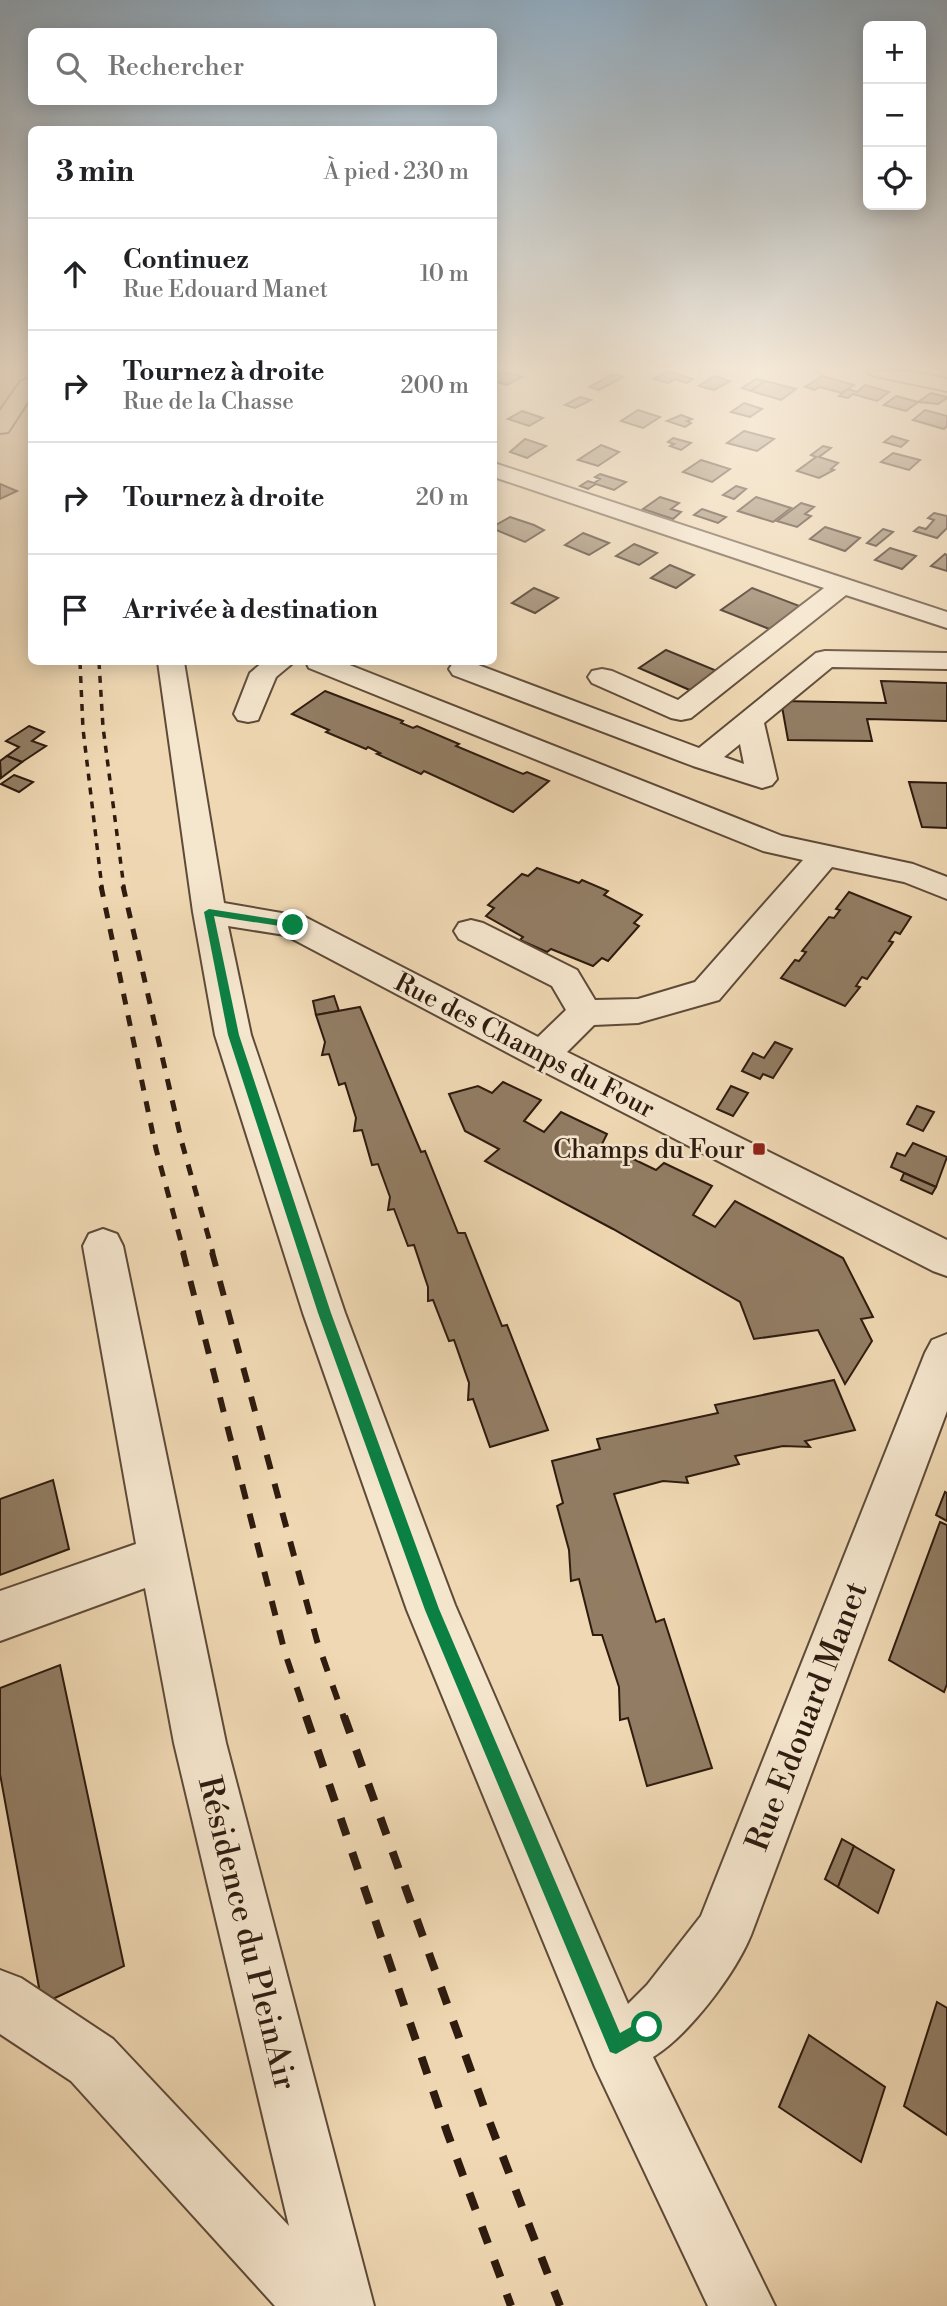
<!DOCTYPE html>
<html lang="fr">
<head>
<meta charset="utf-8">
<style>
  :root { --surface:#fff; --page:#f6f6f6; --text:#202124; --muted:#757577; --line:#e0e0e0 }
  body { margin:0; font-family:"Libre Bodoni",serif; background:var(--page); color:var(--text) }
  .controls { position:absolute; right:21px; top:21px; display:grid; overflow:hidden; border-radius:10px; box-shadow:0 4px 18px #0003 }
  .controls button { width:63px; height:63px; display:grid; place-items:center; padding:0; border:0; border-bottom:2px solid var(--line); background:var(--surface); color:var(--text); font:35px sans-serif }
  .stop { position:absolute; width:21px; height:21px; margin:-16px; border:5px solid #0b8043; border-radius:50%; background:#fff }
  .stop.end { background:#0b8043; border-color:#fff; box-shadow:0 2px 7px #0008 }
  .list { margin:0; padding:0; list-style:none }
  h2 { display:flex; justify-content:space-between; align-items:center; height:91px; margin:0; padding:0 28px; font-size:30px }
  h2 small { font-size:23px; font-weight:400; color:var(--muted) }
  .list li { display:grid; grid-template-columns:46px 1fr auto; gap:21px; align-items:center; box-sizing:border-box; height:112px; padding:0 28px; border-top:2px solid var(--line) }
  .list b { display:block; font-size:26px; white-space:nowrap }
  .list p { margin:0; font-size:23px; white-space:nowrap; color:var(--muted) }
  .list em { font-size:23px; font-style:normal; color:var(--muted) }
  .icon { flex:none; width:38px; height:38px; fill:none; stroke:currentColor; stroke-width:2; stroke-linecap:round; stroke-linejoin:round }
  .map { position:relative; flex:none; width:947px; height:2306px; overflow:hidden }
  .search { position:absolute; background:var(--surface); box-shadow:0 4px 18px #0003; left:28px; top:28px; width:469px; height:77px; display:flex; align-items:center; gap:18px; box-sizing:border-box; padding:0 24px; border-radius:10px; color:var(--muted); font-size:26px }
  .panel { position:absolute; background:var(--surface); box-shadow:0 4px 18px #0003; left:28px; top:126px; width:469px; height:539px; border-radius:10px }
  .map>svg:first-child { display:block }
  .building { fill:#927d64; stroke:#2e1b0f; stroke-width:2 }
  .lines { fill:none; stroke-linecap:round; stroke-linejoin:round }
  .minor-casing { stroke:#5e4a38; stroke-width:4 }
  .minor { fill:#f5e6ce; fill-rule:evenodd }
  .rail-far3 { stroke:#2e1b0f; stroke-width:3.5; stroke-dasharray:7 7; stroke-linecap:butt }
  .rail-far2 { stroke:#2e1b0f; stroke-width:5; stroke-dasharray:11 11; stroke-linecap:butt }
  .rail-far1 { stroke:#2e1b0f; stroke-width:6; stroke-dasharray:15 15; stroke-linecap:butt }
  .rail { stroke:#2e1b0f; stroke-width:8; stroke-dasharray:18 18; stroke-linecap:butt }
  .route { fill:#0b8043 }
  .poi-dot { fill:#8f2418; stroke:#f5e6ce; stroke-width:2.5 }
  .labels { text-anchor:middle; stroke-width:5; stroke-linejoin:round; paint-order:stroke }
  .street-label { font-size:26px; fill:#2e1b0f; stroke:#f5e6ce }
  .poi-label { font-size:26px; fill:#2e1b0f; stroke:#f5e6ce; text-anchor:end }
  .near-street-label { font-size:32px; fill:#2e1b0f; stroke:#f5e6ce }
</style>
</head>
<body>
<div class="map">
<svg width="947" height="2306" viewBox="0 0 947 2306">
  <rect width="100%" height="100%" fill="#efd8b3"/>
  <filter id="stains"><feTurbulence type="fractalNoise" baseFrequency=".00286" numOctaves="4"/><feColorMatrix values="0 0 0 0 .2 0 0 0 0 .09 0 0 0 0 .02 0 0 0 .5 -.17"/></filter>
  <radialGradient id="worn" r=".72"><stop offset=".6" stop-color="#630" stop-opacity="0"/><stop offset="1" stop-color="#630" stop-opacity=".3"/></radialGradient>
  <g class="building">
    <path d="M494 371H503L522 377 507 385 494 381Z"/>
    <path d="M668 371 693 379 687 383 675 379 668 383 654 379Z"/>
    <path d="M613 374 623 377 599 390 589 387Z"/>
    <path d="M714 376 730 381 714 390 699 386Z"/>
    <path d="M822 376 854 385 842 393 819 387 815 390 805 387Z"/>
    <path d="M756 379 765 381 751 391 742 388Z"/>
    <path d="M765 381 796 389 781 400 751 391Z"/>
    <path d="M865 385 889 392 877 401 853 394 848 398 839 396 848 389 857 392Z"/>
    <path d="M931 393 947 397V398L938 404 918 402Z"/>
    <path d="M896 396 918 402 906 411 884 405Z"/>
    <path d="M580 397 591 400 575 408 565 405Z"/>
    <path d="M744 403 762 409 750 417 731 412Z"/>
    <path d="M638 410 660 417 643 428 621 421Z"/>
    <path d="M925 410 947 416V426L944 429 913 420Z"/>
    <path d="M522 411 543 418 529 426 508 419Z"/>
    <path d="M681 415 692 419 687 421 691 423 685 427 667 421Z"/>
    <path d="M744 431 774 439 757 451 727 443Z"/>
    <path d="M892 436 908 441 901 447 884 442Z"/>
    <path d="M673 438 691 443 681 450 670 446 674 444 668 442Z"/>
    <path d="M525 439 546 446 527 458 510 452Z"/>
    <path d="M601 445 619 452 598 466 578 460Z"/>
    <path d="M823 446 831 448 819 457 838 463 831 469 834 470 819 478 797 471 816 457 811 455Z"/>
    <path d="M893 453 920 460 909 470 881 462Z"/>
    <path d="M701 460 730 469 712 482 683 472Z"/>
    <path d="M600 474 626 482 614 490 596 484 588 489 580 486 588 481 594 483 600 479 595 477Z"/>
    <path d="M0 484 17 491 0 499Z"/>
    <path d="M736 486 746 489 734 499 723 495Z"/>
    <path d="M660 497 679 503 671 509 681 512 673 519 643 509Z"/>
    <path d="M756 497 791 508 773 522 738 511Z"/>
    <path d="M801 503 814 507 805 514 811 516 797 527 777 521Z"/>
    <path d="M702 509 726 517 718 523 694 515Z"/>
    <path d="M934 513 947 516V528L937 538 914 531 919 527 926 529 934 520 928 518Z"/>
    <path d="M510 517 534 525 544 530 525 542 494 529V526Z"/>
    <path d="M825 527 860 538 845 551 810 539Z"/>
    <path d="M883 529 893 532 876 546 867 543Z"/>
    <path d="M583 533 609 543 589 555 565 545Z"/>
    <path d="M634 544 657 553 639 565 616 556Z"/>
    <path d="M890 548 916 556 902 569 875 560Z"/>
    <path d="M945 554 947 555V571L931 566Z"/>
    <path d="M670 565 694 575 676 588 651 578Z"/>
    <path d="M534 588 558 598 535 613 512 603Z"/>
    <path d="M752 588 802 607 772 630 721 610Z"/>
    <path d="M666 650 717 671 692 691 639 668Z"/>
    <path d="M881 681 947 683V721L867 719 872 741 788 740 781 701 886 703Z"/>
    <path d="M325 691 403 721 401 723 413 728 417 726 459 744 456 746 523 774 527 772 549 781 513 812 424 771 421 774 377 754 380 753 368 747 366 749 326 732 329 730 292 714Z"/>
    <path d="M29 726 44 732 32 741 46 746 22 762 7 756 19 747 6 741Z"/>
    <path d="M7 756 22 762 1 778 0 761Z"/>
    <path d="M14 775 33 782 19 792 1 784Z"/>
    <path d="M909 782 947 783V828L922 827Z"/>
    <path d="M537 868 579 883 582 880 608 891 604 895 642 915 634 923 639 926 608 961 602 958 593 966 551 949 547 952 520 940 523 937 486 916 494 908 488 905 522 874 528 876Z"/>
    <path d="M849 892 911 917 900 934 895 932 889 941 893 942 867 979 862 977 856 986 860 987 845 1006 781 978 795 960 799 961 806 952 802 951 829 917 834 918 840 910 836 909Z"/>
    <path d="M334 996 339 1011 316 1015 313 1001Z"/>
    <path d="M360 1007 421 1152 425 1151 458 1233H465L502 1326 507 1325 548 1430 490 1447 473 1399 468 1400 469 1383 454 1340 449 1341 433 1300 428 1301V1287L414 1245 408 1246 394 1209 388 1210 390 1197 378 1164 372 1165 362 1130 354 1131 356 1118 345 1083 339 1085 329 1054 322 1055 325 1042 316 1015Z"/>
    <path d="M775 1042 792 1049 773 1078 763 1074 760 1079 742 1071 753 1053 764 1058Z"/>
    <path d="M503 1082 541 1100 524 1121 544 1132 561 1112 607 1134 602 1144 656 1170 664 1163 712 1186 693 1215 715 1227 735 1201 843 1258 873 1317 861 1319 872 1341 845 1384 818 1330 754 1339 740 1302 613 1229 485 1161 499 1149 465 1131 449 1094 478 1086 492 1093Z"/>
    <path d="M731 1086 748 1093 733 1116 717 1109Z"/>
    <path d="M917 1106 934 1112 923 1131 907 1124Z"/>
    <path d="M913 1143 947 1157 936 1187 891 1167 897 1153 905 1156Z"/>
    <path d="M904 1173 936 1187 932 1194 901 1180Z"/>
    <path d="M834 1380 855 1430 805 1441 810 1447 783 1446 735 1456 739 1464 686 1477 688 1483 663 1481 614 1494 656 1622 664 1619 712 1768 647 1786 628 1718 620 1720 619 1687 602 1635H593L579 1579 571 1581 569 1550 557 1506 563 1503 552 1461 600 1449 597 1439 718 1413 715 1405Z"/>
    <path d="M53 1480 69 1549 0 1575V1499Z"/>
    <path d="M945 1492 947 1493V1521L936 1515Z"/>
    <path d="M940 1522 947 1525V1684L944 1692 889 1660Z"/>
    <path d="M60 1665 124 1966 42 2004 0 1774V1688Z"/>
    <path d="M842 1839 854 1846 838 1887 825 1879Z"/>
    <path d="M854 1846 894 1870 878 1913 838 1887Z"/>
    <path d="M937 2002 947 2008V2135L904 2106Z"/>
    <path d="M809 2035 885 2087 861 2162 779 2107Z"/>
  </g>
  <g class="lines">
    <g class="minor-casing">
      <g id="minor">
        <path d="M868 371H909L947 379V391L871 375Z"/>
        <path d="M28 379 32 380V395L8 432 0 433V411L21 381Z"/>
        <path d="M494 463 947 612V628L846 595 691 718 681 720 671 718 592 683 588 677 592 671 602 669 612 671 678 700 824 588 494 477Z"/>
        <path d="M825 651 947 653V669L832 667 764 723 777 779 772 785 762 788 693 766 453 675 449 669 453 663H473L699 748 816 653ZM740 744 744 764 724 757Z"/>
        <path d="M158 662H184L224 903 305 917 538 1037 566 1010 552 986 459 939 454 931 459 923 471 920 483 923 577 970 595 1000 638 999 695 982 803 860 763 851 309 668 306 662H342L782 836 913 864 947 877V899L904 882 832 867 719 1000 638 1023 594 1025 567 1052 947 1240V1276L933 1271 529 1064 285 935 228 926 251 1035 345 1313 455 1605 628 2004 647 1985 701 1916 925 1353 932 1340 947 1334V1411L751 1935C735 1974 689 2035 653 2057L775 2306H708L595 2067 407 1610 303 1313 215 1035 193 912Z"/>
        <path d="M263 662H294L276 677 258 720 248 722 238 720 234 714 250 673Z"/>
        <path d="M103 1229 117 1234 123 1246 226 1743 374 2306H275L71 2081 0 2034V1970L21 1978 113 2039 289 2226 174 1743 145 1588 0 1641V1591L136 1544 83 1246 89 1234Z"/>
      </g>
    </g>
    <use href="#minor" class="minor"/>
    <g class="rail-far3">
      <path d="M80 662 83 729 102 888"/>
      <path d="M99 662 103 727 124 888"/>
    </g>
    <g class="rail-far2">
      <path d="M101 886 156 1149 184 1253"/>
      <path d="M123 886 182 1143 213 1253"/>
    </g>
    <g class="rail-far1">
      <path d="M183 1252 285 1653 307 1718"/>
      <path d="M212 1252 317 1641 344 1718"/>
    </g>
    <g class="rail">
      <path d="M306 1716 447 2132 511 2306"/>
      <path d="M344 1716 485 2110 560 2306"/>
    </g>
  </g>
  <linearGradient id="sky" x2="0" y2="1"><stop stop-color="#90a9bc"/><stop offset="0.53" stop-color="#f8eddd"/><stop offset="1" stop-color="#f8eddd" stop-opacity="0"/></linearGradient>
  <rect width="947" height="694" fill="url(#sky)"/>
  <path class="route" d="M209 909 293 922 298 925 293 928 214 916 239 1035 331 1313 439 1609 620 2033 647 2018 653 2021 656 2027 653 2033 616 2054 610 2052 425 1610 318 1313 228 1035 204 912Z"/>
  <rect class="poi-dot" x="752" y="1142" width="14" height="14" rx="3.5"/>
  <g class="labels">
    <g class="street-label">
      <text transform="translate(525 1045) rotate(27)" y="9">Rue des Champs du Four</text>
    </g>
    <g class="poi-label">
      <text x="745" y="1158">Champs du Four</text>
    </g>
    <g class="near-street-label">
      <text transform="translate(806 1716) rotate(-69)" y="11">Rue Edouard Manet</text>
      <text transform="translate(248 1933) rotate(76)" y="11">Résidence du PleinAir</text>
    </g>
  </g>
  <rect width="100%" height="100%" filter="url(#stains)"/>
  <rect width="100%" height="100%" fill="url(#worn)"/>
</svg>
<div class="controls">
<button>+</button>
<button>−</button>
<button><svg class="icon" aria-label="locate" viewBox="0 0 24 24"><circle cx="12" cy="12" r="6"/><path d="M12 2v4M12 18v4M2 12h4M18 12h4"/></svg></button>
</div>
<div class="stop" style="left:647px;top:2027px"></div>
<div class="stop end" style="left:293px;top:925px"></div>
<div class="search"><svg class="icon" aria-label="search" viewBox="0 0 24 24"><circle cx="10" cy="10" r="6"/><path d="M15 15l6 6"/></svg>Rechercher</div>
<section class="panel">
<h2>3 min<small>À pied · 230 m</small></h2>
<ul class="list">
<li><svg class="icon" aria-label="ahead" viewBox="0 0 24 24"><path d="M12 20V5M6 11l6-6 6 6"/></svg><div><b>Continuez</b><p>Rue Edouard Manet</p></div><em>10 m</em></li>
<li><svg class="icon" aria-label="right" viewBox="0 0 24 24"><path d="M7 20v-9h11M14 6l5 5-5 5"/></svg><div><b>Tournez à droite</b><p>Rue de la Chasse</p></div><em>200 m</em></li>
<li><svg class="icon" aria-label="right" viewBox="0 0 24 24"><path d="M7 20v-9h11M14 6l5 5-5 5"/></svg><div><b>Tournez à droite</b></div><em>20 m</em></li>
<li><svg class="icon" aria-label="arrive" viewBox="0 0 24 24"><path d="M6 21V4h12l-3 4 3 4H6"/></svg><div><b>Arrivée à destination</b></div></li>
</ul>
</section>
</div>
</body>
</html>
